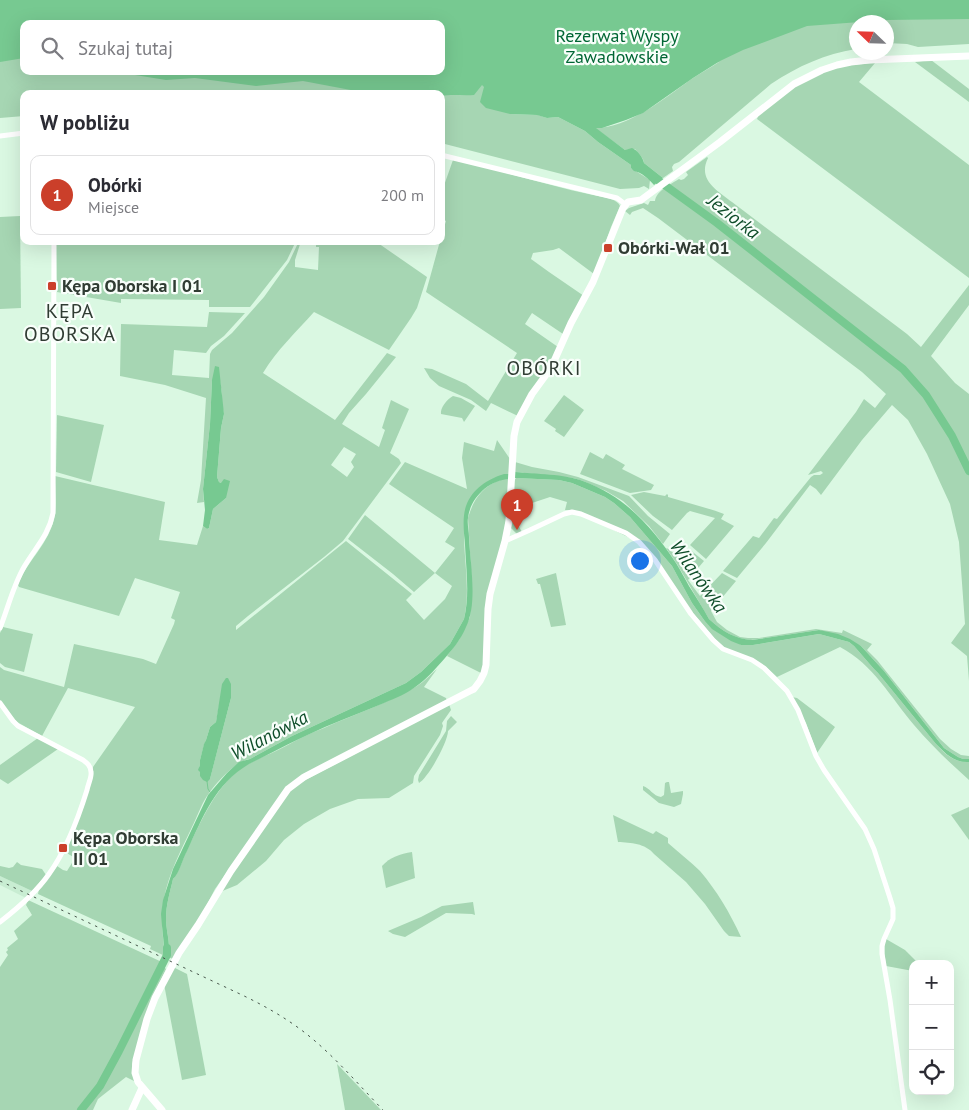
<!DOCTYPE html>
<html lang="pl">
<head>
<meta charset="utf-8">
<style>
  :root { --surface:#fff; --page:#f7f7f7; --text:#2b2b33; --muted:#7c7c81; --line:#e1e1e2; --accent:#cb3f2a }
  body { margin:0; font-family:"PT Sans",sans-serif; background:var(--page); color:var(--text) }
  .controls { position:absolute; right:15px; bottom:15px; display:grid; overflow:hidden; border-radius:10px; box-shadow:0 5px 20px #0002 }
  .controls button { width:45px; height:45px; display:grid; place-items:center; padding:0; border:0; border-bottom:1px solid var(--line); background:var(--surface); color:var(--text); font:25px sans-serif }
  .compass { position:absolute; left:849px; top:15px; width:45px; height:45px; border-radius:50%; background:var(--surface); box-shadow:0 5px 20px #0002; rotate:293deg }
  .you { position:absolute; left:639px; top:560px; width:18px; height:18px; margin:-12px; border:4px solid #fff; border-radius:50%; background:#1a73e8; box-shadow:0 0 0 8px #1a73e833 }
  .badge { display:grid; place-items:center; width:32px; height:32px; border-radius:50%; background:var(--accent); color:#fff; font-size:16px; font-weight:700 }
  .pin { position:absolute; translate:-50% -41px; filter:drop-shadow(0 1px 2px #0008) }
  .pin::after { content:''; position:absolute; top:26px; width:18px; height:15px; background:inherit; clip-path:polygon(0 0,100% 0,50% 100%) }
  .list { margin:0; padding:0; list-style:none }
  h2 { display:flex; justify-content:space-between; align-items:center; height:65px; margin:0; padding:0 20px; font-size:21px }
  h2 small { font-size:16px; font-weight:400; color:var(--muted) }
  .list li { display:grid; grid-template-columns:32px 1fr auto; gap:15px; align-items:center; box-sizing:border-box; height:80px; margin:0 10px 10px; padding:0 10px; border:1px solid var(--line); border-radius:10px }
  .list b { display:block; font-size:19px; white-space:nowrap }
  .list p { margin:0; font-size:16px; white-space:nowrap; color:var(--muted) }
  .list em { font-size:16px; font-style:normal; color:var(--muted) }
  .icon { flex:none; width:28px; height:28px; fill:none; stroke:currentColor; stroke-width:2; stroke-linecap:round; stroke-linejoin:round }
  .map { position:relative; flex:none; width:969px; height:1110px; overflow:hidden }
  .search { position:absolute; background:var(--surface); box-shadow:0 5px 20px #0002; left:20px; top:20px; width:425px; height:55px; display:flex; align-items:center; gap:12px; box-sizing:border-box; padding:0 18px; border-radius:10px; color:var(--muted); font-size:19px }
  .panel { position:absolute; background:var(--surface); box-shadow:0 5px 20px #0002; left:20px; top:90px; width:425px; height:155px; border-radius:10px }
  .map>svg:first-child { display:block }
  .built { fill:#c8edd2 }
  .green { fill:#a6d6b3; fill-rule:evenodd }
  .water { fill:#77c991 }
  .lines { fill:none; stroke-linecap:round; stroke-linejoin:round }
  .stream { stroke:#77c991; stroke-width:1 }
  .river { stroke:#77c991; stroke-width:8 }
  .street { stroke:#fff; stroke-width:5 }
  .secondary { stroke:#fff; stroke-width:7 }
  .rail { stroke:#48574c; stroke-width:1; stroke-dasharray:2.5 5; stroke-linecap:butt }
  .poi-dot { fill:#cb3f2a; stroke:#f8fefa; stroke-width:2 }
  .labels { text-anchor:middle; stroke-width:4.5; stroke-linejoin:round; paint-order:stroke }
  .park-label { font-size:18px; fill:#006634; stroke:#f8fefa }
  .poi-label { font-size:18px; font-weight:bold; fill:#303c33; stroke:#f8fefa; text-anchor:start }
  .water-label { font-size:19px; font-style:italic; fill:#0e4d29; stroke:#f8fefa }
  .quarter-label { font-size:20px; letter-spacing:1px; fill:#303c33; stroke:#f8fefa }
</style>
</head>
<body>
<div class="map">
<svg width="969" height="1110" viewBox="0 0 969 1110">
  <rect width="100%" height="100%" fill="#daf8e2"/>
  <path class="built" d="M0 876 32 891 26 898 0 885Z"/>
  <g class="green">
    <path d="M0 0H969V44L918 47 907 44 887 43 886 22H856V49C825 54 798 66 771 84L679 162 674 164 672 167 673 171 663 178 644 163C644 158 638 153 635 149L625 150 595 128C628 128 664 99 690 80 699 74 710 68 719 62L510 114 538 115 547 118 558 117 585 131 598 142 631 165V168L650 180 649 189 644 186 639 188 620 189 441 143V94H24V116L0 118ZM24 24H441V71H24Z"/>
    <path d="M931 60 969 89V102L915 62Z"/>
    <path d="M875 63 859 82 969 165V278L757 119 759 114 795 86 809 78 839 66Z"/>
    <path d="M707 157 708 158C697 180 718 191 732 202L907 334 921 347 969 285V305L931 356 955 383 969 394V681L967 656 951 643 965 624 959 542 950 504 927 454 908 420 892 405 862 440 821 495 816 489 810 485 766 543 737 578 723 571 753 536 759 538 774 518 777 519 811 477 814 475H820L823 473 821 471 808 475 856 412 864 399 875 408 886 394 862 372 658 218 643 208 632 212 630 215 625 211 629 208 644 203 648 205 650 201H655C656 191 671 184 679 179L681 180 684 179 688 175 686 172Z"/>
    <path d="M453 160C500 170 546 185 593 195 601 197 617 198 620 206L611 227 594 274 559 248 553 250 533 253 531 259 549 272 584 296 563 334 532 313 525 324 558 347 546 372 518 416 491 403 486 411 471 400 439 386 430 378 424 368 432 369 466 384 488 401 517 353 426 292 440 241H441V237L446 221 441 218V194Z"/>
    <path d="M20 216 21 308 0 309V217Z"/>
    <path d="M56 241H296L287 260 250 307H209V300L121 299V303L57 292Z"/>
    <path d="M299 241H301L295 260V267L318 270 319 247H316V241H375L427 277 417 308 411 318 389 350 314 312C296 332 277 350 263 373L335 420 387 353 396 357 366 394 349 413 342 424 379 447 385 430 382 428 391 400 409 409 390 453 399 459 401 463 343 541 324 557 248 616 236 626V630L346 541 412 594 406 600 424 620 445 599 452 586 435 573 414 592 393 574 348 539 365 515 435 573 455 548 445 542 454 528 389 484 405 462 467 489 462 458 464 442 494 451 497 440 510 459 509 474 494 478 467 504C466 516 464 528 464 540 465 566 470 593 464 619L450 644 421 672 406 683 292 736 250 759C235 761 215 784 207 796 201 805 197 817 192 827 181 850 169 873 164 898 160 917 163 937 165 956L150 949 151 946 38 894 39 889 57 866 63 870 67 871 75 858 65 852 69 845 89 787 93 767 135 707 68 688 42 736 17 722 0 702V667L4 670 64 687 74 644 143 659 156 664 174 624 175 620 171 618 180 592 135 578 119 616 19 587 18 585C26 563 46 546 53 523 58 509 55 491 55 476L165 502 159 540 197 545 203 526 207 529 209 528 213 509 226 498 221 483 219 482 217 477 221 428 224 414 222 404V394L220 381 212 380 210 424 203 489 204 502 197 503 201 480 206 398 165 385 120 376 121 324 207 327 209 312 245 313 224 336 211 346 206 353 174 350 172 375 209 378 210 354 212 350 232 333 264 297 289 262ZM344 447 356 454 351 462 354 467 347 477 331 465ZM231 698 212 771 210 779 199 768 200 765V760L204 745 206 740 210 727 216 722 219 706Z"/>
    <path d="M564 395 584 410 564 437 555 431 556 429 544 421Z"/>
    <path d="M453 396 461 398 475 406 464 422 462 418 441 414C440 408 447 399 453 396Z"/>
    <path d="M57 415 104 425 91 482 56 472Z"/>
    <path d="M590 452 603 459 606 454 625 465 622 469 654 485 651 490 630 493 580 474Z"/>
    <path d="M515 462 532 467 559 472 578 477 629 496 648 516 670 534 663 544 649 526 623 501 606 491 583 481 573 478 515 472Z"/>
    <path d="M516 478 559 480 572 483 605 497 614 503 630 517 672 566 692 603 704 620 741 645H753L819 634 849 642 854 646 874 669 878 673 936 744C945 754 954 763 969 762V780C950 763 931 745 914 725 891 698 873 664 840 647L777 677 766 667 723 647 716 640 691 611 642 544 573 510H565L567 502 550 497 529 504 527 502C510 510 515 519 522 532L517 534 511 528 514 481Z"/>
    <path d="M502 479H509L505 529 490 588 484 665 481 673 447 656 459 640 470 617 472 586 468 518C474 498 482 487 502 479Z"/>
    <path d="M644 492 665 496 667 494 668 495V497C687 503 706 507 724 514L721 519 734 526 706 559 690 545 715 518 690 511 687 513 672 530 653 516 631 495Z"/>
    <path d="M666 548 669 549 680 559 689 549 704 561 688 580 700 596 722 573 736 581 711 611 717 622 727 630 740 637 748 638H759L816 629 842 633 843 630 872 644 867 650 877 660 940 739 951 749 961 755 969 756V759H963L958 757 944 748 884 671 861 646 819 630 751 640C735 639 722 631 709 619L677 564Z"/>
    <path d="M556 573 566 625 551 627 540 584H538L536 579Z"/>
    <path d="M3 627 33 634 24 672 5 667 0 663V633Z"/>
    <path d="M437 669 424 687 446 698 447 701 286 788 215 889 203 912 173 959 168 957C171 942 166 933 166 918 166 905 170 892 173 879 179 872 182 861 186 852 200 824 212 794 236 772 247 763 263 757 276 751 292 743 307 734 324 728 355 714 388 703 417 686 425 681 431 674 437 669Z"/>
    <path d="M792 697 797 698 835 727 817 753 806 723Z"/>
    <path d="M449 704 451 710 444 720 442 723 443 726 440 735 414 776 413 783 389 798 358 799 330 809 304 824 284 840 266 861 237 885 220 892 288 793 298 784Z"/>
    <path d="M451 716 457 722 448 731C448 742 428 778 419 783L418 780 419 775 446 731 447 721Z"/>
    <path d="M38 738 58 749 8 784 0 779V765Z"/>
    <path d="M667 782H669L671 793 683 791V794L681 804 674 807 659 803 643 790V786C650 788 653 796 661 797L664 795 665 783Z"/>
    <path d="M969 807V840L951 815Z"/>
    <path d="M613 815 653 834 656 831 668 838V843C678 852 690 861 700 871 717 891 730 913 741 937L729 936 724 931 705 904 686 882 654 854C645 843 631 843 618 842Z"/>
    <path d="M412 852 415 878 386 888 382 866C390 857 400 854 412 852Z"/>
    <path d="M17 862 21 865 42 869 46 875 32 891 0 876V866L9 868 13 867Z"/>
    <path d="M28 900 164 963 163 966 166 969 152 999 132 1064 134 1081 126 1077 98 1099 93 1110H0V967L8 955 6 952 8 950 7 948 18 939 14 931 32 915 26 905Z"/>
    <path d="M473 902 475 915 472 914 446 913 405 937 393 934 388 931 421 917 442 906Z"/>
    <path d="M886 939 905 950 919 964H913V971L886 966C885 956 883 948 886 939Z"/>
    <path d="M173 967 187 974 206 1075 182 1080 164 984Z"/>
    <path d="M337 1064 381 1110H345Z"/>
  </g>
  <g class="water">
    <path d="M0 0H969V19L886 20 807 26 743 50 720 61 693 78 643 113 626 120 602 128H596L625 150 632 148C637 150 643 157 644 163L663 178 654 185C649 179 641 172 634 171L631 168V165L598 142 585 131 558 117 547 118 537 115 510 114 486 108 480 102 484 87 482 85 474 95C463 96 453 94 441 96V94H366L356 91 303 81 256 86 195 78 166 80 135 75 126 71H441V24H24V58L0 62Z"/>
    <path d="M215 366 219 367 224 414 221 428 217 477 219 482 221 483 224 479 230 481 226 498 213 509 209 528 207 529 203 526 205 510 203 489 210 424 212 380Z"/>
    <path d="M515 472C535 474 565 474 583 481 625 496 652 527 676 563 681 571 685 579 689 586 696 597 703 608 709 619 722 631 735 639 752 640L819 630 838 634 850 639 861 646 884 671 944 748 958 757 963 759H969V762C954 763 946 754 936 744L878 673 874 669 854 646 849 642 819 634 753 645H741L731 641 712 629 704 620 692 603 672 566 630 517 614 503 605 497 572 483 559 480 516 478H515Z"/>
    <path d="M504 474H509V479C489 480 470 498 468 518 467 524 469 531 469 537 470 562 478 604 466 627 461 639 453 649 445 658 436 668 429 677 418 685 408 693 396 698 384 703 365 711 344 719 325 727 299 738 274 752 249 764 215 784 203 817 187 851 182 860 180 872 173 879 170 892 166 905 166 918 166 933 171 942 168 957L165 956 162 926 161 914 163 900 173 869 208 795 227 773 239 762 250 759 292 736 406 683 421 672 450 644 464 619C470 595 466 569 465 545 464 532 462 518 466 506 472 489 488 479 504 474Z"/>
    <path d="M226 678H228L231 684V698L210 779 207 782 203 780 200 776V772L198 770 200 765V760L204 744 206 740 210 727 216 722 222 684Z"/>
  </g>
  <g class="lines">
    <path class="stream" d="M207 781 208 789 210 792"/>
    <g class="river">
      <path d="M659 181 717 223 903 369 926 395 952 436 969 471"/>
      <path d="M81 1110 100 1086 119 1051 167 955V948"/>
    </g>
    <g class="street">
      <path d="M0 136 24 133"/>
      <path d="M441 155 617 198 625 204"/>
      <path d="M505 541 530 530 564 514 572 512 581 514 626 533 639 542 655 560 691 614 713 640 723 649 752 660 764 668 787 691 798 710 816 756 824 770 865 829 874 849 890 898 893 908V919L884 939 882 946V954L890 1000 905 1110"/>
      <path d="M0 628C8 608 13 586 24 567 35 548 49 535 53 513L54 241"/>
      <path d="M0 703 13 721 18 726 83 760C87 763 91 766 91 772 92 777 88 784 87 790 78 819 67 849 49 874 36 893 18 908 0 922"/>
    </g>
    <g class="secondary">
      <path d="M132 1110 142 1088"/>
      <path d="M162 1110 138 1082 135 1073 136 1060 147 1019 155 998 179 953 198 925 231 871 288 789 304 777 470 691 474 689 480 681 484 673 486 665 488 609 490 594 505 541 509 521 514 436 517 422 532 394 551 368 571 323 593 282 623 208 628 202 641 200 645 197 720 142 794 84 822 70 837 65 851 62 869 60 969 56"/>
    </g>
    <path class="rail" d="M0 881 240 994C261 1004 281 1015 300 1029 331 1052 356 1082 383 1110"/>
  </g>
  <g class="poi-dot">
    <rect x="603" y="243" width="10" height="10" rx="2.5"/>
    <rect x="47" y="281" width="10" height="10" rx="2.5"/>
    <rect x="58" y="843" width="10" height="10" rx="2.5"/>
  </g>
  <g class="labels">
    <g class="park-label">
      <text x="617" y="42">Rezerwat Wyspy<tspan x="617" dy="21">Zawadowskie</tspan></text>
    </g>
    <g class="poi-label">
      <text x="618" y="254">Obórki-Wał 01</text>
      <text x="62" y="292">Kępa Oborska I 01</text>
      <text x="73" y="844">Kępa Oborska<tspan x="73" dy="21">II 01</tspan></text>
    </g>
    <g class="water-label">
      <text transform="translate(734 216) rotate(38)" y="7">Jeziorka</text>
      <text transform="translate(699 576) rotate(55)" y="7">Wilanówka</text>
      <text transform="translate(269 735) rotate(-28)" y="7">Wilanówka</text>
    </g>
    <g class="quarter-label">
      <text x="70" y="318">KĘPA<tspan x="70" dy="23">OBORSKA</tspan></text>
      <text x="544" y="375">OBÓRKI</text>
    </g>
  </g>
</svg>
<div class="controls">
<button>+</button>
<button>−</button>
<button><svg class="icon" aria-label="locate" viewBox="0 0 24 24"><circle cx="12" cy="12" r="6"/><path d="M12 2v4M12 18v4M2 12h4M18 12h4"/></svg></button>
</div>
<svg class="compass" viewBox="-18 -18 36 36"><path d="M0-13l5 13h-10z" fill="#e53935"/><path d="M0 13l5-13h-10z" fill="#7c7c81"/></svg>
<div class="you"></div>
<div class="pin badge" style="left:517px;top:530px">1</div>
<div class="search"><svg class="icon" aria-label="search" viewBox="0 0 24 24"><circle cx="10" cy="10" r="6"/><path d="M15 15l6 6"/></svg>Szukaj tutaj</div>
<section class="panel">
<h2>W pobliżu<small></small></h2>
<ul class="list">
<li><span class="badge">1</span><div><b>Obórki</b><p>Miejsce</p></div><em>200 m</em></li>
</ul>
</section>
</div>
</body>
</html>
